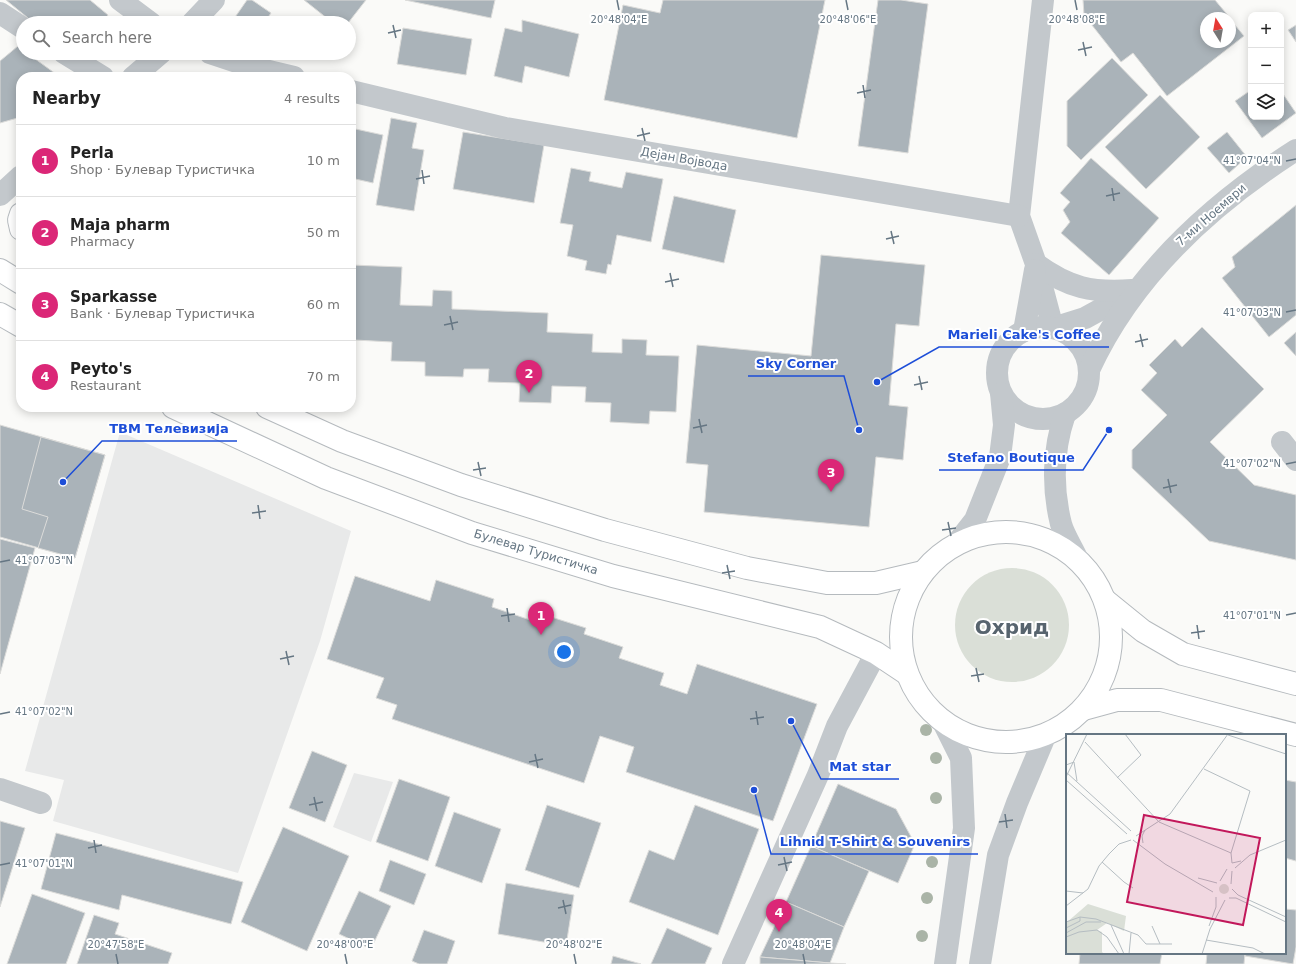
<!DOCTYPE html>
<html lang="en">
<head>
<meta charset="utf-8">
<style>
  :root { --surface:#fff; --page:#f2f2f2; --text:#222; --muted:#767676; --line:#e0e0e0; --accent:#db2777 }
  body { margin:0; font-family:"DejaVu Sans",sans-serif; background:var(--page); color:var(--text) }
  .controls { position:absolute; right:12px; top:12px; display:grid; overflow:hidden; border-radius:8px; box-shadow:0 2px 10px #0003 }
  .controls button { width:36px; height:36px; display:grid; place-items:center; padding:0; border:0; border-bottom:1px solid var(--line); background:var(--surface); color:var(--text); font:20px sans-serif }
  .compass { position:absolute; left:1200px; top:12px; width:36px; height:36px; border-radius:50%; background:var(--surface); box-shadow:0 2px 10px #0003; rotate:349deg }
  .you { position:absolute; left:564px; top:652px; width:14px; height:14px; margin:-10px; border:3px solid #fff; border-radius:50%; background:#1a73e8; box-shadow:0 0 0 6px #1a73e833 }
  .badge { display:grid; place-items:center; width:26px; height:26px; border-radius:50%; background:var(--accent); color:#fff; font-size:13px; font-weight:700 }
  .pin { position:absolute; translate:-50% -33px; filter:drop-shadow(0 1px 2px #0008) }
  .pin::after { content:''; position:absolute; top:21px; width:14px; height:12px; background:inherit; clip-path:polygon(0 0,100% 0,50% 100%) }
  .list { margin:0; padding:0; list-style:none }
  h2 { display:flex; justify-content:space-between; align-items:center; height:52px; margin:0; padding:0 16px; font-size:17px }
  h2 small { font-size:13px; font-weight:400; color:var(--muted) }
  .list li { display:grid; grid-template-columns:26px 1fr auto; gap:12px; align-items:center; box-sizing:border-box; height:72px; padding:0 16px; border-top:1px solid var(--line) }
  .list b { display:block; font-size:15px; white-space:nowrap }
  .list p { margin:0; font-size:13px; white-space:nowrap; color:var(--muted) }
  .list em { font-size:13px; font-style:normal; color:var(--muted) }
  .icon { flex:none; width:22px; height:22px; fill:none; stroke:currentColor; stroke-width:2; stroke-linecap:round; stroke-linejoin:round }
  .map { position:relative; flex:none; width:1296px; height:964px; overflow:hidden }
  .search { position:absolute; background:var(--surface); box-shadow:0 2px 10px #0003; left:16px; top:16px; width:340px; height:44px; display:flex; align-items:center; gap:10px; box-sizing:border-box; padding:0 14px; border-radius:22px; color:var(--muted); font-size:15px }
  .panel { position:absolute; background:var(--surface); box-shadow:0 2px 10px #0003; left:16px; top:72px; width:340px; height:340px; border-radius:16px }
  .map>svg:first-child { display:block }
  .built { fill:#e8e9e9 }
  .green { fill:#dadfd7 }
  .building { fill:#aab3b9; stroke:#dcdcda }
  .lines { fill:none; stroke-linecap:round; stroke-linejoin:round }
  .major-casing { stroke:#b5babe; stroke-width:24 }
  .minor { stroke:#c3c8cc; stroke-width:22 }
  .major { stroke:#fff; stroke-width:22 }
  .tree { fill:#aab4a7 }
  .ticks { fill:none; stroke:#657683; stroke-width:1.5 }
  .labels { text-anchor:middle; stroke-width:4; stroke-linejoin:round; paint-order:stroke }
  .street-label { font-size:12px; fill:#657683; stroke:#fff }
  .town-label { font-size:20px; font-weight:bold; fill:#57646e; stroke:#fff }
  .inset-road { fill:none; stroke:#b5bdc2; stroke-width:1 }
  .view { fill:#c2185b; fill-opacity:0.15; stroke:#c2185b; stroke-width:2 }
  .inset-edge { fill:none; stroke:#657683; stroke-width:2 }
  .ticks-label { font-size:10px; text-anchor:middle; fill:#657683; stroke:#fff; stroke-width:4; stroke-linejoin:round; paint-order:stroke }
  .leader { fill:none; stroke:#1d4ed8; stroke-width:1.5 }
  .callout-dot { fill:#1d4ed8; stroke:#fff; stroke-width:1.5 }
  .callout-label { font-size:13px; text-anchor:middle; font-weight:bold; fill:#1d4ed8; stroke:#fff; stroke-width:4; stroke-linejoin:round; paint-order:stroke }
</style>
</head>
<body>
<div class="map">
<svg width="1296" height="964" viewBox="0 0 1296 964">
  <rect width="100%" height="100%" fill="#fafaf8"/>
  <g class="built">
    <path d="M120 432 351 531 320 641 238 873 53 821 64 780 25 771Z"/>
    <path d="M354 773 393 782 371 842 333 827Z"/>
  </g>
  <circle class="green" cx="1012" cy="625" r="57"/>
  <g class="building">
    <path d="M6 0H90L108 15 102 23H34Z"/>
    <path d="M247 0H252L271 13 264 23H231Z"/>
    <path d="M304 0H366L348 23H333Z"/>
    <path d="M405 0H495L491 18Z"/>
    <path d="M663 0H825L797 138 604 100 623 5 660 13Z"/>
    <path d="M878 0H901L928 4 908 153 858 146Z"/>
    <path d="M1083 0H1215L1230 18H1206V42H1230V19L1244 36 1167 96 1133 53 1121 62 1084 15Z"/>
    <path d="M522 20 579 34 569 77 525 66 522 83 494 76 505 28 522 32Z"/>
    <path d="M1296 25V42L1288 30Z"/>
    <path d="M403 28 472 39 466 75 397 64Z"/>
    <path d="M18 46 23 50V53H27L60 77H21V117L0 123V61Z"/>
    <path d="M1112 58 1148 95 1081 160 1067 146V101Z"/>
    <path d="M1251 90V117H1281V91L1296 113 1262 138 1235 101Z"/>
    <path d="M1160 95 1200 137 1146 189 1105 147Z"/>
    <path d="M391 118 417 123 412 148 424 150 414 211 376 205Z"/>
    <path d="M351 128 383 135 373 183 351 178Z"/>
    <path d="M463 132 544 145 534 203 453 189Z"/>
    <path d="M1227 132 1247 157 1229 173 1207 148Z"/>
    <path d="M1091 158 1159 218 1109 275 1061 233 1070 222 1063 210 1070 202 1060 193Z"/>
    <path d="M571 168 591 172 589 181 622 188 626 172 663 179 651 242 617 235 611 265 608 264 606 274 585 270 587 261 567 256 573 225 560 223Z"/>
    <path d="M674 196 736 210 724 263 662 249Z"/>
    <path d="M1296 205V315L1269 337 1222 278 1235 267 1232 257Z"/>
    <path d="M821 255 925 265 919 326 896 324 889 405 908 407 903 460 876 457 869 527 704 512 708 465 686 463 697 345 811 356Z"/>
    <path d="M351 265 402 267 400 305 432 306 433 290 452 291V309L548 313 547 332 593 334 592 352 622 353V339L647 340 646 355 679 356 676 412 650 411 649 424 610 422 611 403 585 402 586 387 552 386 551 403 519 402 520 383 488 382 489 369H464L463 377 425 376V362L391 361 392 342 355 340 354 358H351Z"/>
    <path d="M1202 327 1264 389 1210 442 1254 485 1296 495V560L1209 541 1132 468V450L1167 415 1141 390 1157 373 1149 365 1175 339 1182 347Z"/>
    <path d="M1296 332V356L1284 343Z"/>
    <path d="M0 425 105 455 75 558 0 537Z"/>
    <path d="M41 437 105 455 75 558 38 548 48 517 22 509Z"/>
    <path d="M0 539 35 548 0 674Z"/>
    <path d="M355 576 430 601 436 580 494 599 492 607 545 625 548 616 586 628 584 634 623 647 619 658 664 673 660 685 687 694 697 664 817 704 773 821 626 772 634 747 600 736 584 783 392 719 397 705 376 698 384 678 327 659Z"/>
    <path d="M312 751 347 765 325 822 289 808Z"/>
    <path d="M399 779 450 797 428 861 376 842Z"/>
    <path d="M1285 780 1296 782V861L1285 858Z"/>
    <path d="M838 784 896 809 915 844 898 883 811 846Z"/>
    <path d="M547 805 601 823 579 888 525 870Z"/>
    <path d="M695 805 759 829 718 935 629 902 649 850 674 860Z"/>
    <path d="M454 812 501 829 482 883 435 866Z"/>
    <path d="M0 821 25 828 0 907Z"/>
    <path d="M283 827 349 856 307 951 241 922Z"/>
    <path d="M56 833 243 882 231 924 122 895 119 910 41 889Z"/>
    <path d="M811 846 869 871 844 927 786 902Z"/>
    <path d="M390 860 426 874 414 905 379 891Z"/>
    <path d="M506 883 574 895 566 946 498 934Z"/>
    <path d="M359 891 391 906 371 949 339 934Z"/>
    <path d="M32 894 85 913 66 964H7Z"/>
    <path d="M786 902 844 927 830 963 760 957Z"/>
    <path d="M1285 909 1296 910V947L1293 964 1245 956V953H1285Z"/>
    <path d="M94 915 119 923 115 934 172 953 168 964H77Z"/>
    <path d="M667 928 712 948 705 964H651Z"/>
    <path d="M424 930 455 941 447 964H419L412 961Z"/>
    <path d="M1080 953H1162L1160 964H1079Z"/>
    <path d="M1207 953H1245L1244 964H1206Z"/>
    <path d="M613 956 641 964H611Z"/>
    <path d="M760 957 830 963 846 964H760Z"/>
  </g>
  <g class="lines">
    <g class="major-casing">
      <g id="major">
        <path d="M21 214 19 220 21 229"/>
        <path d="M0 270 21 283"/>
        <path d="M0 314 21 326"/>
        <path d="M173 407 326 478 472 533 613 576 820 627 876 653 906 673"/>
        <path d="M267 407 342 441 461 485 605 530 747 568 827 583H876L923 572"/>
        <circle cx="1006" cy="637" r="105"/>
        <path d="M1106 601 1143 631 1183 654 1296 684"/>
        <path d="M1084 709 1117 700H1161L1296 735"/>
      </g>
    </g>
    <g class="minor">
      <path d="M120 0 151 23"/>
      <path d="M1043 0 1019 216 1036 264 1053 328 1085 318 1136 290"/>
      <path d="M0 13 23 28"/>
      <path d="M192 23 214 0"/>
      <path d="M64 53 103 77"/>
      <path d="M210 53 252 67 294 77"/>
      <path d="M133 77 161 53"/>
      <path d="M351 91 505 128 1019 216"/>
      <path d="M0 195 21 176"/>
      <path d="M1036 264C1069 288 1092 293 1132 290"/>
      <circle cx="1043" cy="373" r="46"/>
      <path d="M1024 331 1035 270"/>
      <path d="M1089 370C1132 276 1210 205 1296 150"/>
      <path d="M1065 414C1053 449 1052 488 1061 524 1064 535 1072 547 1077 558"/>
      <path d="M1282 442 1296 460"/>
      <path d="M957 543 975 520 1000 457 1004 425 1001 393"/>
      <path d="M943 722 961 758 964 828 945 964"/>
      <path d="M0 789 41 803"/>
      <path d="M733 964 818 775 837 726 876 653"/>
      <path d="M980 964 998 855 1017 803 1046 734"/>
    </g>
    <use href="#major" class="major"/>
  </g>
  <g class="tree">
    <circle cx="926" cy="730" r="6"/>
    <circle cx="936" cy="758" r="6"/>
    <circle cx="936" cy="798" r="6"/>
    <circle cx="932" cy="862" r="6"/>
    <circle cx="927" cy="898" r="6"/>
    <circle cx="922" cy="936" r="6"/>
  </g>
  <path class="ticks" d="M617 0 619 10M846 0 848 10M1075 0 1077 10M393 25 396 38M388 33 401 30M1083 42 1086 56M1078 50 1092 47M863 85 865 98M857 93 871 90M642 128 645 141M637 136 650 133M1286 161 1296 159M422 170 424 184M416 179 430 176M1112 188 1114 201M1106 196 1120 193M891 231 894 244M886 239 899 236M670 273 673 287M665 282 679 279M1286 312 1296 310M450 316 453 330M444 325 458 322M1140 334 1143 347M1135 342 1148 339M919 376 922 390M914 385 928 382M699 419 702 433M693 428 707 425M478 462 481 476M1286 464 1296 462M473 470 486 468M1168 479 1171 493M1163 488 1177 485M258 505 260 519M252 513 266 511M948 522 951 536M942 530 956 528M0 562 10 560M727 565 730 579M722 573 735 571M507 608 509 622M1286 615 1296 613M501 616 515 614M1197 625 1199 639M1191 633 1205 631M286 651 289 665M280 659 294 656M976 668 979 682M971 676 984 674M756 711 758 725M0 714 10 712M750 719 764 717M535 754 538 768M529 762 543 759M314 797 317 811M309 805 323 802M1005 814 1007 828M999 822 1013 820M94 840 96 853M88 848 102 845M784 857 787 871M0 865 10 863M778 865 792 862M563 900 566 914M558 908 571 905M116 954 118 964M345 954 347 964M574 954 576 964M803 954 805 964"/>
  <g class="labels">
    <g class="street-label">
      <text transform="translate(684 159) rotate(10)" y="4">Дејан Војвода</text>
      <text transform="translate(1211 215) rotate(-41)" y="4">7-ми Ноември</text>
      <text transform="translate(536 552) rotate(17)" y="4">Булевар Туристичка</text>
    </g>
    <g class="town-label">
      <text x="1012" y="634">Охрид</text>
    </g>
  </g>
  <g transform="translate(1066 734)">
    <rect width="220" height="220" fill="#fafaf8"/>
    <path d="M153 155a5 5 0 1 1 10 0a5 5 0 1 1-10 0ZM22 170 60 182 58 197 41 189 31 196 36 198V218L38 220H0V189Z" fill="#dadfd7"/>
    <path class="inset-road" d="M162 1 220 20M19 8 93 88 165 119M0 31 8 28 11 47M138 35 184 57 165 119 166 129 175 127M0 38 65 97M0 43 21 0M51 44 75 21 59 0M0 46 61 100M70 102 104 80 162 0M67 106 99 130 147 158M77 109 76 102 79 96M36 128 58 148 67 154M169 134 184 121 220 106M132 144 151 149M154 147 161 135M165 150 166 137M166 155 172 161 220 183M0 157 17 159M163 164H170L220 188M0 172 22 155 33 132 43 120 53 110 65 106M14 183 30 185 72 201 80 210H106M0 188 14 183V187L0 194M45 191 58 220M86 192 94 210M143 192 150 173V163M0 199 20 188H35M0 203 13 198 31 196 41 203 53 220M140 206 187 214 199 220M63 220 65 199M136 220 144 195 159 166"/>
    <path class="view" d="M78 81 194 104 177 191 61 168Z"/>
    <rect width="220" height="220" class="inset-edge"/>
  </g>
  <g class="ticks-label">
    <text x="619" y="23">20°48'04"E</text>
    <text x="848" y="23">20°48'06"E</text>
    <text x="1077" y="23">20°48'08"E</text>
    <text x="1252" y="164">41°07'04"N</text>
    <text x="1252" y="316">41°07'03"N</text>
    <text x="1252" y="467">41°07'02"N</text>
    <text x="44" y="564">41°07'03"N</text>
    <text x="1252" y="619">41°07'01"N</text>
    <text x="44" y="715">41°07'02"N</text>
    <text x="44" y="867">41°07'01"N</text>
    <text x="116" y="948">20°47'58"E</text>
    <text x="345" y="948">20°48'00"E</text>
    <text x="574" y="948">20°48'02"E</text>
    <text x="803" y="948">20°48'04"E</text>
  </g>
  <path class="leader" d="M877 382L939 347H1109M859 430L844 376H748M63 482L102 441H237M1109 430L1083 470H939M791 721L821 779H899M754 790L771 854H978"/>
  <g class="callout-dot">
    <circle cx="877" cy="382" r="4"/>
    <circle cx="859" cy="430" r="4"/>
    <circle cx="63" cy="482" r="4"/>
    <circle cx="1109" cy="430" r="4"/>
    <circle cx="791" cy="721" r="4"/>
    <circle cx="754" cy="790" r="4"/>
  </g>
  <g class="callout-label">
    <text x="1024" y="339">Marieli Cake's Coffee</text>
    <text x="796" y="368">Sky Corner</text>
    <text x="169" y="433">ТВМ Телевизија</text>
    <text x="1011" y="462">Stefano Boutique</text>
    <text x="860" y="771">Mat star</text>
    <text x="875" y="846">Lihnid T-Shirt &amp; Souvenirs</text>
  </g>
</svg>
<div class="controls">
<button>+</button>
<button>−</button>
<button><svg class="icon" aria-label="layers" viewBox="0 0 24 24"><path d="M12 4l9 5-9 5-9-5zM3 14l9 5 9-5"/></svg></button>
</div>
<svg class="compass" viewBox="-18 -18 36 36"><path d="M0-13l5 13h-10z" fill="#e53935"/><path d="M0 13l5-13h-10z" fill="#767676"/></svg>
<div class="you"></div>
<div class="pin badge" style="left:541px;top:635px">1</div>
<div class="pin badge" style="left:529px;top:393px">2</div>
<div class="pin badge" style="left:831px;top:492px">3</div>
<div class="pin badge" style="left:779px;top:932px">4</div>
<div class="search"><svg class="icon" aria-label="search" viewBox="0 0 24 24"><circle cx="10" cy="10" r="6"/><path d="M15 15l6 6"/></svg>Search here</div>
<section class="panel">
<h2>Nearby<small>4 results</small></h2>
<ul class="list">
<li><span class="badge">1</span><div><b>Perla</b><p>Shop · Булевар Туристичка</p></div><em>10 m</em></li>
<li><span class="badge">2</span><div><b>Maja pharm</b><p>Pharmacy</p></div><em>50 m</em></li>
<li><span class="badge">3</span><div><b>Sparkasse</b><p>Bank · Булевар Туристичка</p></div><em>60 m</em></li>
<li><span class="badge">4</span><div><b>Peyto's</b><p>Restaurant</p></div><em>70 m</em></li>
</ul>
</section>
</div>
</body>
</html>
